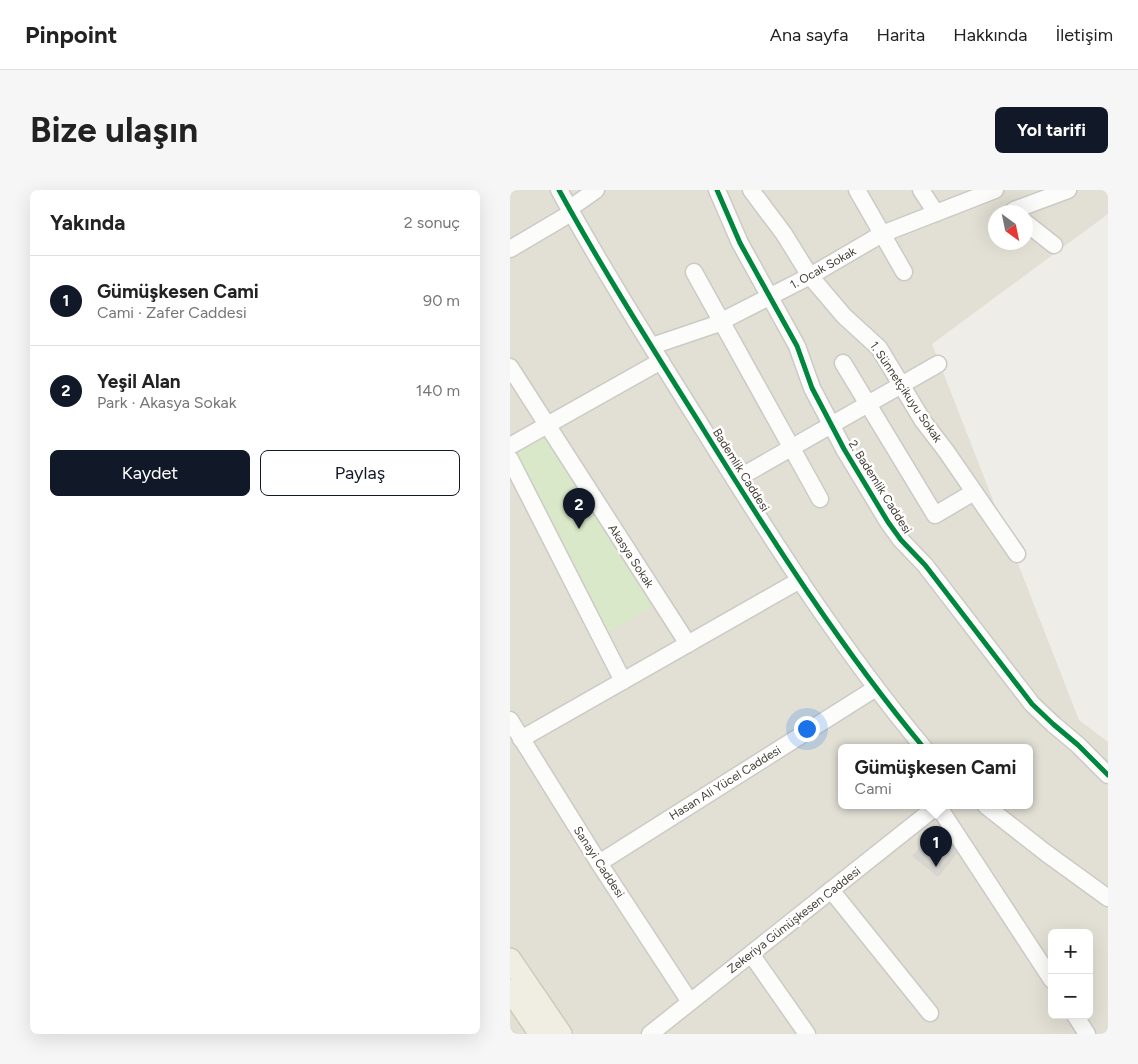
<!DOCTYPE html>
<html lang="tr">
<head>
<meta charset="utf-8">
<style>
  :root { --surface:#fff; --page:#f6f6f6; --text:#222; --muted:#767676; --line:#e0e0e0; --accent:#111827 }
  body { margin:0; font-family:Figtree,sans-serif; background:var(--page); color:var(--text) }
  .controls { position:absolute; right:15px; bottom:15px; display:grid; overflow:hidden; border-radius:8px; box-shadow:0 5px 20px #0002 }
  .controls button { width:45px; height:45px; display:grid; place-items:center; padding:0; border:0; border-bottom:1px solid var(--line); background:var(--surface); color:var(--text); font:25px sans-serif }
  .compass { position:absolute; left:478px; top:15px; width:45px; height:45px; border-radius:50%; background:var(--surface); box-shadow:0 5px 20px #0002; rotate:147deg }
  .you { position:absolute; left:296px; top:538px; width:18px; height:18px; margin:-12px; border:4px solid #fff; border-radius:50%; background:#1a73e8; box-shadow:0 0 0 8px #1a73e833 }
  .badge { display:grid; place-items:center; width:32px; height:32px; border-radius:50%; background:var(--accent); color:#fff; font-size:16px; font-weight:700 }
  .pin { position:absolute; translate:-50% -41px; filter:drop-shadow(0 1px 2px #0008) }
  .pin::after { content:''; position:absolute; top:26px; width:18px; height:15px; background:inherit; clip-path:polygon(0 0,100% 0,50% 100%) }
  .popup { position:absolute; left:328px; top:554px; width:195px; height:65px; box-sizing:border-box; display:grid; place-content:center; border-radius:8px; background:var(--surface); filter:drop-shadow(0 1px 4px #0005); font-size:16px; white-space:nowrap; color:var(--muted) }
  .popup b { font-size:19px; color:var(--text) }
  .popup::after { content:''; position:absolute; left:50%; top:100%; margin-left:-10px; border:10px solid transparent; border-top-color:var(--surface) }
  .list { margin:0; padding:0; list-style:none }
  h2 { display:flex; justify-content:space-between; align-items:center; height:65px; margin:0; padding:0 20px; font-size:21px }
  h2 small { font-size:16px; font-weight:400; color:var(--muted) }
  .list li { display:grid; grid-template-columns:32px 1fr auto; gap:15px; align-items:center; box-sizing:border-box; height:90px; padding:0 20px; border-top:1px solid var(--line) }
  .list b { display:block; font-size:19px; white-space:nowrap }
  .list p { margin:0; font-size:16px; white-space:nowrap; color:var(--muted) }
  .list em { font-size:16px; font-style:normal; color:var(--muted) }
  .actions { display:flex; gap:10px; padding:15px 20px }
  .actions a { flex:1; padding:11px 0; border:1px solid var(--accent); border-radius:8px; text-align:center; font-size:18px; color:var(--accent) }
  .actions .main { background:var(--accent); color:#fff }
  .map { position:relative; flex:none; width:598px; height:844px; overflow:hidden; border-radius:8px }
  header { display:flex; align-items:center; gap:30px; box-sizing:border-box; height:70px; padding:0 25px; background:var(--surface); border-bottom:1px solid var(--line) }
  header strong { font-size:24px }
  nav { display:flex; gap:28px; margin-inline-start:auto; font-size:18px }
  .intro { display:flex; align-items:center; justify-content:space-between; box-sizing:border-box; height:120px; padding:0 30px }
  h1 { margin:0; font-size:35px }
  .button { padding:12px 22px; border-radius:8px; background:var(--accent); color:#fff; font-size:18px; font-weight:700 }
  main { display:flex; gap:30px; padding:0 30px }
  aside { flex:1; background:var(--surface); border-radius:8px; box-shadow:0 5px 20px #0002 }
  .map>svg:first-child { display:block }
  .residential { fill:#e2dfd4; fill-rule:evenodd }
  .green { fill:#d9e8c8 }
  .building { fill:#d7d5d0 }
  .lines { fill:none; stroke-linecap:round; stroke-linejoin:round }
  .minor-casing { stroke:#cccac5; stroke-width:19 }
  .major-casing { stroke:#d0cab6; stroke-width:24 }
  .minor { stroke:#fcfcfb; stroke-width:16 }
  .major { stroke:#f0ede3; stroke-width:21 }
  .cycleway-casing { stroke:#fff; stroke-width:8 }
  .cycleway { stroke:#00873e; stroke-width:5 }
  .labels { text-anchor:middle; stroke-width:5; stroke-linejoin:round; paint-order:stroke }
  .street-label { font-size:12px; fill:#433e34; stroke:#fff }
</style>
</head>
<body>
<header>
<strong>Pinpoint</strong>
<nav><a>Ana sayfa</a><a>Harita</a><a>Hakkında</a><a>İletişim</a></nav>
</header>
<div class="intro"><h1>Bize ulaşın</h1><a class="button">Yol tarifi</a></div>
<main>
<aside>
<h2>Yakında<small>2 sonuç</small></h2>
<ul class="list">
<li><span class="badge">1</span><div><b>Gümüşkesen Cami</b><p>Cami · Zafer Caddesi</p></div><em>90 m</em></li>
<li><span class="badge">2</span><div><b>Yeşil Alan</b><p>Park · Akasya Sokak</p></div><em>140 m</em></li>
</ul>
<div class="actions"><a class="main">Kaydet</a><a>Paylaş</a></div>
</aside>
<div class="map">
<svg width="598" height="844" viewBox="0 0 598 844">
  <rect width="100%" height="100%" fill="#eeede7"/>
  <path class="residential" d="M0 0H598V24L422 154 569 530 598 552V844H0ZM486 22H516V52H486ZM332 558H520V616H332ZM542 743H579V825H542Z"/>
  <path class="green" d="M33 246 144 415 97 443 5 262Z"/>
  <path class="building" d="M419 647 437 662 442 655 449 661 428 687 402 666Z"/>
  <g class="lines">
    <g class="minor-casing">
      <g id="minor">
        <path d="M49 0C94 82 145 162 195 242 262 350 332 460 414 558"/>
        <path d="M207 0 230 53 287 156 302 198 334 259 378 332 391 350 415 375 522 514 543 534 568 555 598 585"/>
        <path d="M241 0 274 44 300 86 334 126 369 158 413 231 436 261 507 364"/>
        <path d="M347 0 394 82"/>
        <path d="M411 0 426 23"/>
        <path d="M59 19 86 0"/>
        <path d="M504 20 558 0"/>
        <path d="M516 33 544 55"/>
        <path d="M0 59 61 23"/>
        <path d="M184 82 310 309"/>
        <path d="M142 156 204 135 300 86 372 44 485 0"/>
        <path d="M333 173 425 325 464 302"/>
        <path d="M0 177 178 454"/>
        <path d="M0 256 151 171"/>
        <path d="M0 269 113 491"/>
        <path d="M225 290 428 174"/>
        <path d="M0 530 89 673 180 812"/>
        <path d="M11 549 290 390"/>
        <path d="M428 616 542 790"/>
        <path d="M476 616 536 663 598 708"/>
        <path d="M89 673 366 498"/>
        <path d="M321 700 420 823"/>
        <path d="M241 764 297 844"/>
        <path d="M565 825 577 844"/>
        <path d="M140 844 427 616"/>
      </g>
    </g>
    <g class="major-casing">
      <g id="major">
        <path d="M0 769 51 844"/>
        <path d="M0 800 30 844"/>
      </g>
    </g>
    <use href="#minor" class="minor"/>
    <use href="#major" class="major"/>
    <g class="cycleway-casing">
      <g id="cycleway">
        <path d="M49 0C94 82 145 162 195 242 262 350 332 460 414 558"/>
        <path d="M207 0 230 53 287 156 302 198 334 259 378 332 391 350 415 375 522 514 543 534 568 555 598 585"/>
      </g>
    </g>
    <use href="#cycleway" class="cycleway"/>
  </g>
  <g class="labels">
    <g class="street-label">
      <text transform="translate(313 78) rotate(-29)" y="4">1. Ocak Sokak</text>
      <text transform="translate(396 202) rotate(56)" y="4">1. Sünnetçikuyu Sokak</text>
      <text transform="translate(231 280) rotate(58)" y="4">Bademlik Caddesi</text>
      <text transform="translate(370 297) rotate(58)" y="4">2. Bademlik Caddesi</text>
      <text transform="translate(121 366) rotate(57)" y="4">Akasya Sokak</text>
      <text transform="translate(215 593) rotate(-32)" y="4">Hasan Ali Yücel Caddesi</text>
      <text transform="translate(89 672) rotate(57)" y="4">Sanayi Caddesi</text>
      <text transform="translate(284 730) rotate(-38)" y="4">Zekeriya Gümüşkesen Caddesi</text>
    </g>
  </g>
</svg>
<div class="controls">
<button>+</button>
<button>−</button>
</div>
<svg class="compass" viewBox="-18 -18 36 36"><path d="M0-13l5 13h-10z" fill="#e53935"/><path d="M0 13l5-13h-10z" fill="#767676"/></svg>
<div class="you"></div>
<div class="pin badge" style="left:426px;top:677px">1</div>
<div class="popup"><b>Gümüşkesen Cami</b>Cami</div>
<div class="pin badge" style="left:69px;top:339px">2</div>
</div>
</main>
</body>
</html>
